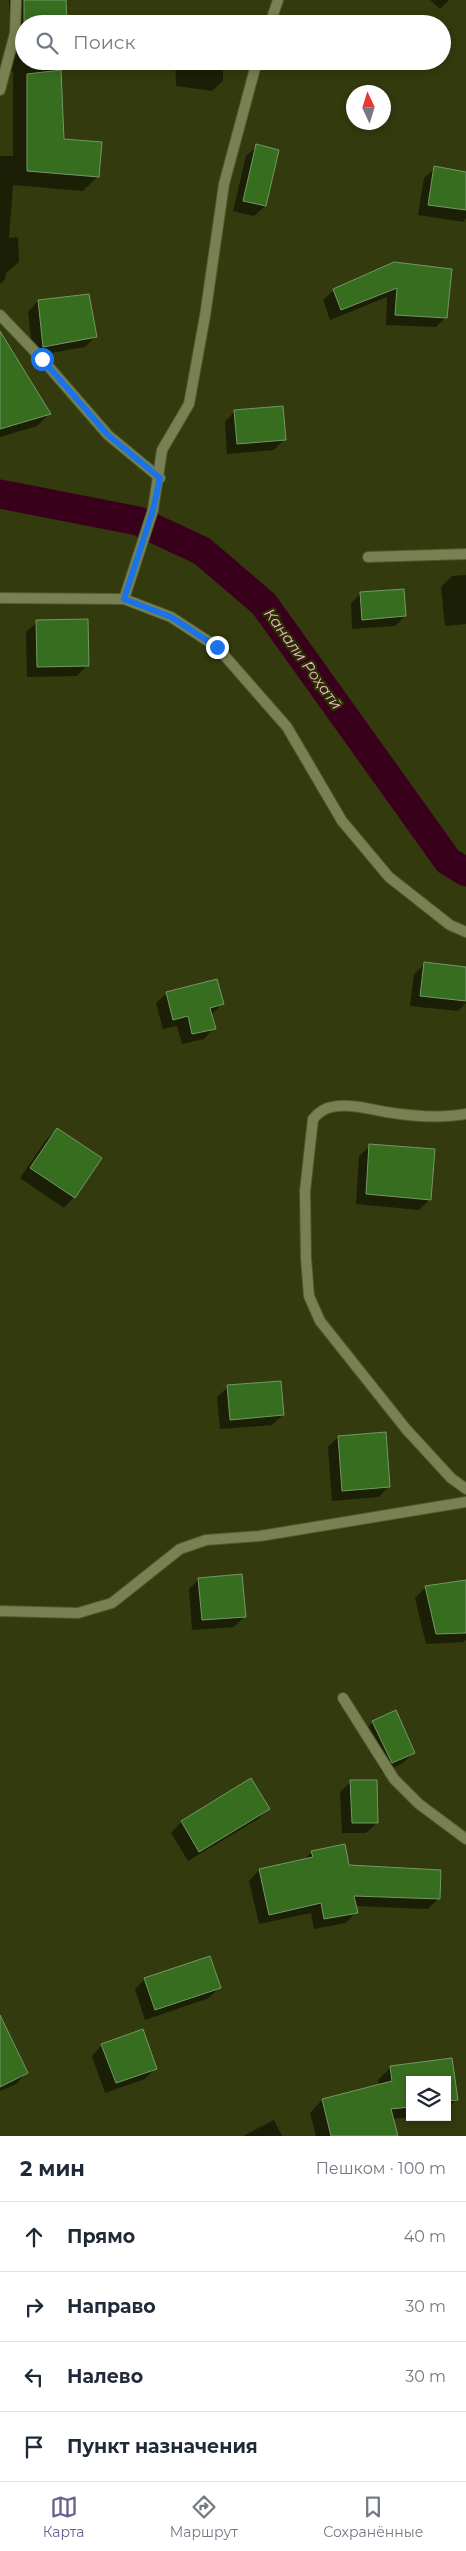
<!DOCTYPE html>
<html lang="ru">
<head>
<meta charset="utf-8">
<style>
  :root { --surface:#fff; --page:#f6f6f7; --text:#1f2937; --muted:#747a83; --line:#e0e1e3; --accent:#67628c }
  body { margin:0; font-family:Montserrat,sans-serif; background:var(--page); color:var(--text) }
  .controls { position:absolute; right:15px; bottom:15px; display:grid; overflow:hidden; border-radius:0px; box-shadow:0 2px 8px #0003 }
  .controls button { width:45px; height:45px; display:grid; place-items:center; padding:0; border:0; border-bottom:1px solid var(--line); background:var(--surface); color:var(--text); font:25px sans-serif }
  .compass { position:absolute; left:346px; top:85px; width:45px; height:45px; border-radius:50%; background:var(--surface); box-shadow:0 2px 8px #0003; rotate:356deg }
  .stop { position:absolute; width:15px; height:15px; margin:-11px; border:4px solid #1a73e8; border-radius:50%; background:#fff }
  .stop.end { background:#1a73e8; border-color:#fff; box-shadow:0 1px 5px #0008 }
  .list { margin:0; padding:0; list-style:none }
  h2 { display:flex; justify-content:space-between; align-items:center; height:65px; margin:0; padding:0 20px; font-size:21px }
  h2 small { font-size:16px; font-weight:400; color:var(--muted) }
  .list li { display:grid; grid-template-columns:32px 1fr auto; gap:15px; align-items:center; box-sizing:border-box; height:70px; padding:0 20px; border-top:1px solid var(--line) }
  .list b { display:block; font-size:19px; white-space:nowrap }
  .list em { font-size:16px; font-style:normal; color:var(--muted) }
  .icon { flex:none; width:28px; height:28px; fill:none; stroke:currentColor; stroke-width:2; stroke-linecap:round; stroke-linejoin:round }
  .map { position:relative; flex:none; width:466px; height:2136px; overflow:hidden }
  .search { position:absolute; background:var(--surface); box-shadow:0 2px 8px #0003; left:15px; right:15px; top:15px; height:55px; display:flex; align-items:center; gap:12px; box-sizing:border-box; padding:0 18px; border-radius:28px; color:var(--muted); font-size:19px }
  .sheet { height:345px; background:var(--surface) }
  nav { display:flex; justify-content:space-around; align-items:center; box-sizing:border-box; height:70px; border-top:1px solid var(--line); background:var(--surface); font-size:14px; color:var(--muted) }
  nav a { display:grid; justify-items:center; gap:2px }
  nav .on { color:var(--accent) }
  .map>svg:first-child { display:block }
  .shadow { fill:#0007 }
  .lines { fill:none; stroke-linecap:round; stroke-linejoin:round }
  .canal { stroke:#39001b; stroke-width:29 }
  .building { fill:#376d1f; stroke:#739866 }
  .minor-casing { stroke:#51582e; stroke-width:12 }
  .tertiary-casing { stroke:#51582e; stroke-width:12 }
  .minor { stroke:#788151; stroke-width:10 }
  .tertiary { stroke:#788151; stroke-width:10 }
  .route { stroke:#1a73e8; stroke-width:6 }
  .labels { text-anchor:middle; stroke-width:4.5; stroke-linejoin:round; paint-order:stroke }
  .water-label { font-size:15px; font-style:italic; fill:#f2b6c9; stroke:#2a3002 }
</style>
</head>
<body>
<div class="map">
<svg width="466" height="2136" viewBox="0 0 466 2136">
  <rect width="100%" height="100%" fill="#333a0d"/>
  <g class="shadow">
    <path d="M9 0H65L66 24H24V61H59L63 140 98 176 83 191 13 185 9 238 18 237 19 262 6 273 5 279 0 284V156H13V71L10 72Z"/>
    <path d="M430 0H449L440 9Z"/>
    <path d="M175 61H223V81L212 91 176 86Z"/>
    <path d="M257 146 278 151 265 206 254 216 233 211 246 156Z"/>
    <path d="M435 168 466 174V218L463 222 418 215 424 178Z"/>
    <path d="M394 264 446 317 436 327 386 325 387 297 330 320 323 300 334 290Z"/>
    <path d="M38 301 96 336 85 347 33 356 28 312Z"/>
    <path d="M0 333 50 413 37 426 0 437Z"/>
    <path d="M235 411 285 439 274 450 227 454 225 422Z"/>
    <path d="M466 575V624L445 626 441 587 452 576Z"/>
    <path d="M361 593 405 616 395 626 352 629 351 603Z"/>
    <path d="M37 622 87 665 77 676 27 677 26 632Z"/>
    <path d="M425 964 466 968V1003L458 1011 410 1006 414 974Z"/>
    <path d="M167 993 222 1004 211 1015 214 1028 204 1039 182 1044 177 1026 163 1029 156 1003Z"/>
    <path d="M57 1129 74 1197 64 1208 20 1178 46 1140Z"/>
    <path d="M370 1146 430 1199 419 1210 356 1204 359 1156Z"/>
    <path d="M228 1387 283 1415 272 1425 220 1429 217 1397Z"/>
    <path d="M338 1437 389 1486 379 1497 332 1501 328 1447Z"/>
    <path d="M199 1579 245 1616 234 1627 192 1630 189 1589Z"/>
    <path d="M426 1587 466 1590V1640L463 1642 426 1644 415 1598Z"/>
    <path d="M373 1722 414 1752 403 1763 382 1773 362 1732Z"/>
    <path d="M251 1780 268 1809 258 1819 188 1861 171 1833 181 1822Z"/>
    <path d="M351 1782 377 1823 366 1833H342L340 1792Z"/>
    <path d="M312 1852 348 1867 438 1899 428 1909 355 1906 356 1912 346 1923 314 1929 311 1913 259 1924 249 1881 259 1870 304 1860Z"/>
    <path d="M145 1979 219 1988 209 1998 145 2020 135 1989Z"/>
    <path d="M0 2024 26 2073 16 2084 0 2091Z"/>
    <path d="M102 2045 155 2068 145 2079 105 2093 92 2056Z"/>
    <path d="M451 2059 457 2099 447 2109V2080H410V2117L393 2119 397 2136H316L310 2113 322 2100 379 2086 378 2080 390 2068Z"/>
    <path d="M274 2120 282 2136H243Z"/>
  </g>
  <g class="lines">
    <path class="canal" d="M0 494 138 521 202 551 264 604 448 861 466 872"/>
  </g>
  <g class="building">
    <path d="M24 0H66L67 24H24Z"/>
    <path d="M61 70 64 139 102 142 99 177 27 171V74Z"/>
    <path d="M256 144 279 150 266 206 243 201Z"/>
    <path d="M434 166 466 172V210L428 205Z"/>
    <path d="M394 262 452 269 447 318 395 315 397 288 341 310 333 289Z"/>
    <path d="M89 294 97 337 43 347 38 300Z"/>
    <path d="M0 331 51 414 0 429Z"/>
    <path d="M283 406 286 440 237 444 234 410Z"/>
    <path d="M404 589 406 616 362 620 360 592Z"/>
    <path d="M88 619 89 666 37 667 36 620Z"/>
    <path d="M424 962 466 967V1001L420 996Z"/>
    <path d="M217 979 224 1004 210 1008 216 1029 192 1034 188 1016 173 1020 166 992Z"/>
    <path d="M57 1128 102 1158 75 1198 30 1168Z"/>
    <path d="M369 1144 435 1149 431 1200 366 1194Z"/>
    <path d="M281 1381 284 1415 230 1420 227 1385Z"/>
    <path d="M386 1432 390 1487 342 1491 338 1436Z"/>
    <path d="M242 1574 246 1617 202 1620 198 1578Z"/>
    <path d="M466 1580V1633L436 1634 425 1586Z"/>
    <path d="M396 1710 415 1753 392 1763 372 1721Z"/>
    <path d="M251 1778 270 1809 199 1852 181 1821Z"/>
    <path d="M350 1780H377L378 1823H352Z"/>
    <path d="M345 1844 349 1865 441 1870 440 1899 354 1896 358 1913 324 1919 321 1903 269 1915 259 1869 313 1857 311 1851Z"/>
    <path d="M210 1956 221 1988 155 2010 144 1978Z"/>
    <path d="M0 2015 28 2073 0 2087Z"/>
    <path d="M143 2029 157 2069 116 2083 101 2044Z"/>
    <path d="M452 2058 458 2100 447 2101V2080H410V2107L391 2109 398 2136H331L322 2099 392 2081 390 2066Z"/>
  </g>
  <g class="lines">
    <g class="minor-casing">
      <g id="minor">
        <path d="M0 90 15 33 16 0"/>
        <path d="M0 315 42 359 108 435 160 478"/>
        <path d="M368 557 466 554"/>
        <path d="M0 598 124 599"/>
        <path d="M466 1114C440 1119 411 1116 386 1112 369 1109 349 1103 332 1107 324 1108 318 1113 313 1119L305 1191 306 1258 309 1296 320 1321 406 1429 451 1478 466 1489"/>
        <path d="M0 1611 78 1613 112 1603 180 1549 206 1540 260 1536 466 1502"/>
        <path d="M343 1698 394 1779 419 1804 466 1839"/>
      </g>
    </g>
    <g class="tertiary-casing">
      <g id="tertiary">
        <path d="M270 24 278 0"/>
        <path d="M257 61 224 184 205 316 189 404 162 450 153 510 124 599 171 617 217 647 287 727 342 821 389 877 450 925 466 932"/>
      </g>
    </g>
    <use href="#minor" class="minor"/>
    <use href="#tertiary" class="tertiary"/>
  </g>
  <g class="lines">
    <path class="route" d="M42 359 108 435 160 478 153 510 124 599 171 617 217 647"/>
  </g>
  <g class="labels">
    <g class="water-label">
      <text transform="translate(303 659) rotate(54)" y="5">Канали Роҳатӣ</text>
    </g>
  </g>
</svg>
<div class="controls">
<button><svg class="icon" aria-label="layers" viewBox="0 0 24 24"><path d="M12 4l9 5-9 5-9-5zM3 14l9 5 9-5"/></svg></button>
</div>
<svg class="compass" viewBox="-18 -18 36 36"><path d="M0-13l5 13h-10z" fill="#e53935"/><path d="M0 13l5-13h-10z" fill="#747a83"/></svg>
<div class="stop" style="left:42px;top:359px"></div>
<div class="stop end" style="left:217px;top:647px"></div>
<div class="search"><svg class="icon" aria-label="search" viewBox="0 0 24 24"><circle cx="10" cy="10" r="6"/><path d="M15 15l6 6"/></svg>Поиск</div>
</div>
<section class="sheet">
<h2>2 мин<small>Пешком · 100 m</small></h2>
<ul class="list">
<li><svg class="icon" aria-label="ahead" viewBox="0 0 24 24"><path d="M12 20V5M6 11l6-6 6 6"/></svg><div><b>Прямо</b></div><em>40 m</em></li>
<li><svg class="icon" aria-label="right" viewBox="0 0 24 24"><path d="M7 20v-9h11M14 6l5 5-5 5"/></svg><div><b>Направо</b></div><em>30 m</em></li>
<li><svg class="icon" aria-label="left" viewBox="0 0 24 24"><path d="M17 20v-9H6M10 6l-5 5 5 5"/></svg><div><b>Налево</b></div><em>30 m</em></li>
<li><svg class="icon" aria-label="arrive" viewBox="0 0 24 24"><path d="M6 21V4h12l-3 4 3 4H6"/></svg><div><b>Пункт назначения</b></div></li>
</ul>
</section>
<nav>
<a class="on"><svg class="icon" aria-label="map" viewBox="0 0 24 24"><path d="M3 6l6-2 6 2 6-2v14l-6 2-6-2-6 2zM9 4v14M15 6v14"/></svg>Карта</a>
<a><svg class="icon" aria-label="directions" viewBox="0 0 24 24"><path d="M12 3l9 9-9 9-9-9zM9 14v-3h6M13 9l2 2-2 2"/></svg>Маршрут</a>
<a><svg class="icon" aria-label="saved" viewBox="0 0 24 24"><path d="M7 4h10v16l-5-4-5 4z"/></svg>Сохранённые</a>
</nav>
</body>
</html>
